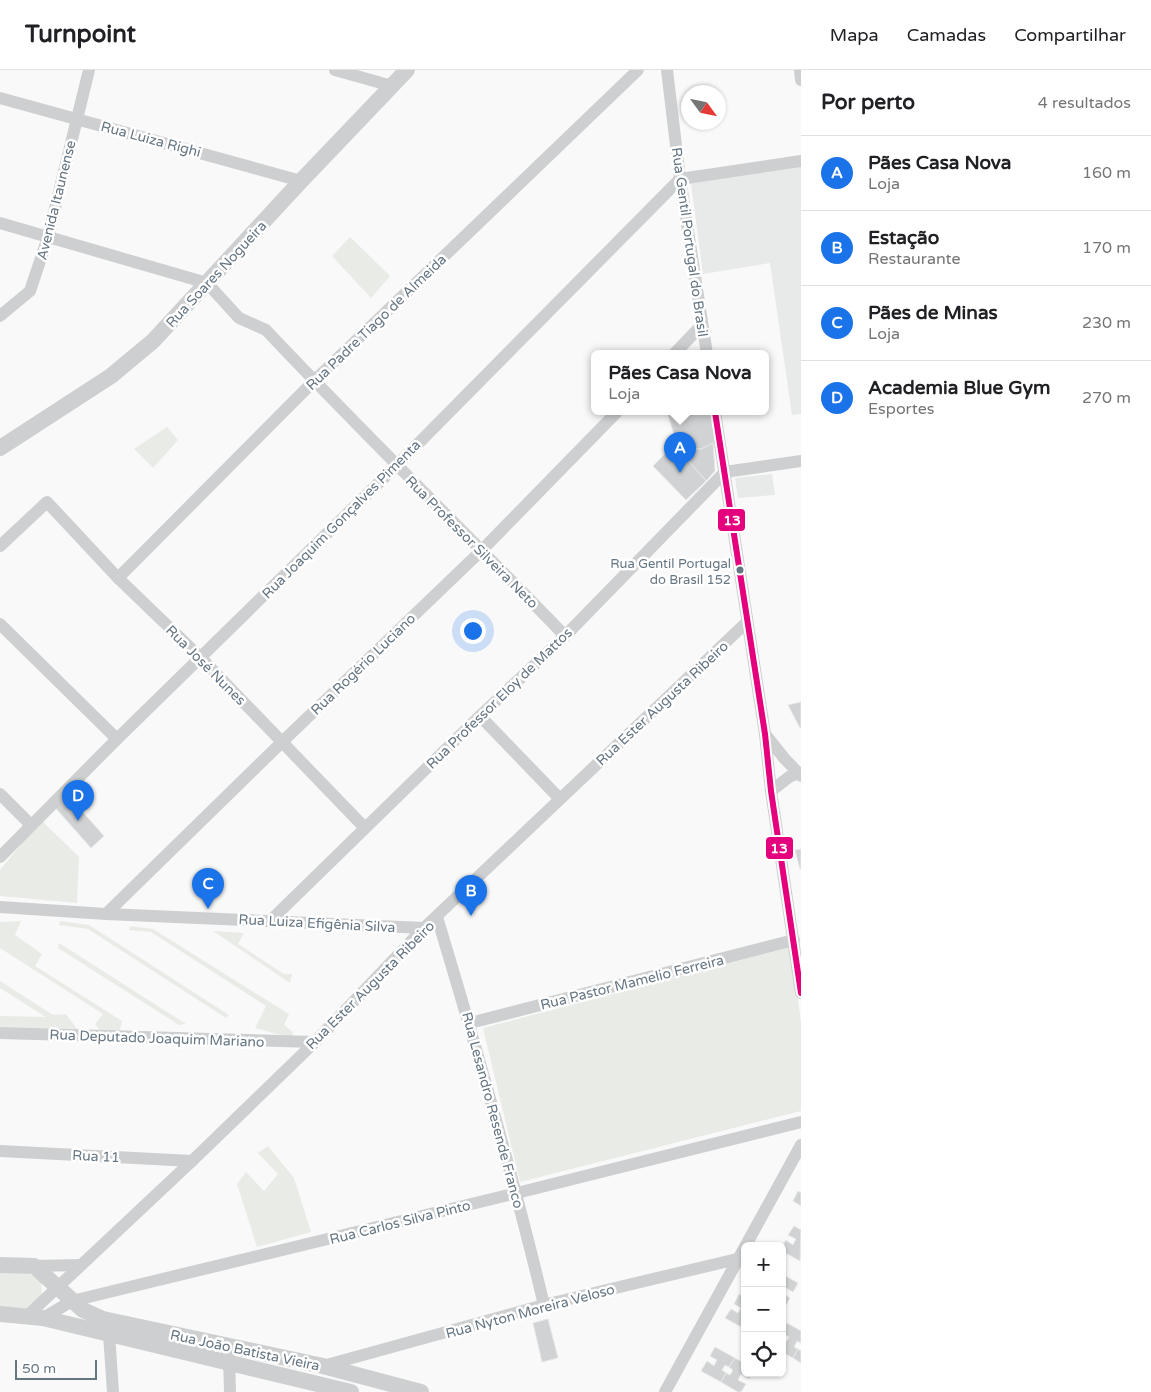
<!DOCTYPE html>
<html lang="pt">
<head>
<meta charset="utf-8">
<style>
  :root { --surface:#fff; --page:#f6f6f6; --text:#202124; --muted:#757577; --line:#e0e0e0; --accent:#1a73e8 }
  body { margin:0; font-family:"Varela Round",sans-serif; background:var(--page); color:var(--text) }
  .controls { position:absolute; right:15px; bottom:15px; display:grid; overflow:hidden; border-radius:8px; box-shadow:0 1px 4px #0004 }
  .controls button { width:45px; height:45px; display:grid; place-items:center; padding:0; border:0; border-bottom:1px solid var(--line); background:var(--surface); color:var(--text); font:25px sans-serif }
  .compass { position:absolute; left:681px; top:15px; width:45px; height:45px; border-radius:50%; background:var(--surface); box-shadow:0 1px 4px #0004; rotate:123deg }
  .scale { position:absolute; left:15px; bottom:12px; width:82px; box-sizing:border-box; padding-left:5px; border:2px solid #657683; border-top:0; font-size:14px; line-height:18px; white-space:nowrap; color:#657683; -webkit-text-stroke:4px #fff; paint-order:stroke }
  .you { position:absolute; left:472px; top:560px; width:18px; height:18px; margin:-12px; border:4px solid #fff; border-radius:50%; background:#1a73e8; box-shadow:0 0 0 8px #1a73e833 }
  .badge { display:grid; place-items:center; width:32px; height:32px; border-radius:50%; background:var(--accent); color:#fff; font-size:16px; font-weight:700 }
  .pin { position:absolute; translate:-50% -41px; filter:drop-shadow(0 1px 2px #0008) }
  .pin::after { content:''; position:absolute; top:26px; width:18px; height:15px; background:inherit; clip-path:polygon(0 0,100% 0,50% 100%) }
  .popup { position:absolute; left:591px; top:280px; width:178px; height:65px; box-sizing:border-box; display:grid; place-content:center; border-radius:8px; background:var(--surface); filter:drop-shadow(0 1px 4px #0005); font-size:16px; white-space:nowrap; color:var(--muted) }
  .popup b { font-size:19px; color:var(--text) }
  .popup::after { content:''; position:absolute; left:50%; top:100%; margin-left:-10px; border:10px solid transparent; border-top-color:var(--surface) }
  .list { margin:0; padding:0; list-style:none }
  h2 { display:flex; justify-content:space-between; align-items:center; height:65px; margin:0; padding:0 20px; font-size:21px }
  h2 small { font-size:16px; font-weight:400; color:var(--muted) }
  .list li { display:grid; grid-template-columns:32px 1fr auto; gap:15px; align-items:center; box-sizing:border-box; height:75px; padding:0 20px; border-top:1px solid var(--line) }
  .list b { display:block; font-size:19px; white-space:nowrap }
  .list p { margin:0; font-size:16px; white-space:nowrap; color:var(--muted) }
  .list em { font-size:16px; font-style:normal; color:var(--muted) }
  .icon { flex:none; width:28px; height:28px; fill:none; stroke:currentColor; stroke-width:2; stroke-linecap:round; stroke-linejoin:round }
  .map { position:relative; flex:none; width:801px; height:1322px; overflow:hidden }
  header { display:flex; align-items:center; gap:30px; box-sizing:border-box; height:70px; padding:0 25px; background:var(--surface); border-bottom:1px solid var(--line) }
  header strong { font-size:24px }
  nav { display:flex; gap:28px; margin-inline-start:auto; font-size:18px }
  main { display:flex }
  aside { flex:1; background:var(--surface) }
  .map>svg:first-child { display:block }
  .built { fill:#e8e9e9 }
  .green { fill:#e8ebe6 }
  .building { fill:#d0d2d3; stroke:#e8e8e8 }
  .lines { fill:none; stroke-linecap:round; stroke-linejoin:round }
  .minor { stroke:#cecfd0; stroke-width:12 }
  .tertiary { stroke:#cecfd0; stroke-width:16 }
  .bus-1-casing { stroke:#fff; stroke-width:10 }
  .bus-1 { stroke:#e5007d; stroke-width:6 }
  .bus-dot { fill:#657683; stroke:#fff; stroke-width:2 }
  .labels { text-anchor:middle; stroke-width:5; stroke-linejoin:round; paint-order:stroke }
  .bus-label { font-size:13px; fill:#657683; stroke:#fff; text-anchor:end }
  .street-label { font-size:14px; fill:#657683; stroke:#fff }
  .line-badge { stroke:#fff; stroke-width:2 }
  .badge-label { font-size:14px; text-anchor:middle; font-weight:bold; fill:#fff }
</style>
</head>
<body>
<header>
<strong>Turnpoint</strong>
<nav><a>Mapa</a><a>Camadas</a><a>Compartilhar</a></nav>
</header>
<main>
<div class="map">
<svg width="801" height="1322" viewBox="0 0 801 1322">
  <rect width="100%" height="100%" fill="#f9f9f9"/>
  <g class="built">
    <path d="M801 95V344L792 345 770 193 703 204 691 113Z"/>
    <path d="M772 404 775 425 738 428 735 408Z"/>
  </g>
  <g class="green">
    <path d="M350 167 390 206 371 228 332 186Z"/>
    <path d="M167 357 178 370 153 398 134 379Z"/>
    <path d="M41 750 79 787 77 833 0 826V800Z"/>
    <path d="M21 851 15 865 42 884 35 896 122 951 119 963H102L95 954 103 944 0 878V852Z"/>
    <path d="M60 851 89 855 229 945 226 948 88 859 59 855Z"/>
    <path d="M130 856 153 859 289 944 284 955 293 962 292 968 255 958 266 936 151 862 129 860Z"/>
    <path d="M213 861 244 863 238 874 284 904H292L290 913Z"/>
    <path d="M59 873 186 954 179 955 58 878Z"/>
    <path d="M791 877 801 952V1041L520 1112 483 958Z"/>
    <path d="M0 911 53 945 66 944 77 959 0 957V946L46 947 0 918Z"/>
    <path d="M268 1076 294 1108 311 1162 257 1177 237 1114 246 1102 264 1121 278 1104 258 1083Z"/>
    <path d="M0 1200 30 1204 41 1212 42 1224 30 1236 26 1238 0 1237Z"/>
  </g>
  <g class="building">
    <path d="M667 342H713L719 371 701 379 679 380Z"/>
    <path d="M677 372 679 380 706 411 686 430 653 396Z"/>
    <path d="M713 373 715 401 706 411 679 380 701 379Z"/>
    <path d="M801 632V657L800 658 788 635Z"/>
    <path d="M65 722 104 766 91 778 53 735Z"/>
    <path d="M801 779V799H800L795 780Z"/>
    <path d="M798 1121 801 1123V1136L793 1131Z"/>
    <path d="M794 1156 801 1160 800 1191 782 1181V1176L786 1170 793 1175 796 1169 788 1165Z"/>
    <path d="M782 1204 798 1213 793 1222 786 1218 782 1223 790 1228 785 1237 782 1236Z"/>
    <path d="M739 1224 745 1228V1259L725 1248 731 1239 738 1243 741 1238 734 1234Z"/>
    <path d="M548 1249 558 1288 542 1292 533 1253Z"/>
    <path d="M787 1253 801 1261V1273L797 1271 794 1277 798 1279 793 1288 782 1282V1270L786 1272 789 1267 782 1263Z"/>
    <path d="M715 1277 735 1288 729 1297 725 1295 722 1300 726 1303 721 1312 701 1301 707 1291 714 1296 717 1290 710 1286Z"/>
    <path d="M798 1279 801 1281V1293L793 1288Z"/>
    <path d="M735 1288 745 1294V1303H752L749 1309 741 1304 738 1310 746 1314 741 1322H738L721 1312 726 1303 730 1305 733 1300 729 1297Z"/>
  </g>
  <g class="lines">
    <g class="minor">
      <path d="M335 0 392 16"/>
      <path d="M667 0 680 109 707 284"/>
      <path d="M800 0 801 10"/>
      <path d="M0 28 301 111"/>
      <path d="M680 109 801 91"/>
      <path d="M0 153 207 213 239 248 266 260C364 364 466 463 565 566"/>
      <path d="M0 246 30 221 48 167 89 0"/>
      <path d="M674 284 702 255"/>
      <path d="M715 342 765 664 771 721 801 923"/>
      <path d="M0 476 47 432 118 508 200 587 365 758"/>
      <path d="M118 508 314 311 638 0"/>
      <path d="M0 554 117 669"/>
      <path d="M480 646 560 729"/>
      <path d="M765 664 784 688 801 706"/>
      <path d="M771 721 789 707 798 703"/>
      <path d="M0 724 31 755"/>
      <path d="M0 787 117 669 396 396 680 109"/>
      <path d="M0 837 106 844 424 858"/>
      <path d="M106 844 282 672 482 480 617 342"/>
      <path d="M437 847C476 976 513 1105 544 1235"/>
      <path d="M270 851 480 646 565 566 725 402 801 391"/>
      <path d="M470 953 794 870"/>
      <path d="M0 963 315 972"/>
      <path d="M0 1081 192 1091"/>
      <path d="M34 1196 81 1195"/>
      <path d="M27 1246 192 1091 315 972 424 858 747 552"/>
      <path d="M43 1248 72 1231 517 1123 801 1052"/>
      <path d="M109 1264 113 1322"/>
      <path d="M229 1285 230 1322"/>
      <path d="M323 1296 544 1235 737 1189"/>
      <path d="M665 1322 801 1075"/>
    </g>
    <g class="tertiary">
      <path d="M0 378 111 306 153 271 301 111 407 0"/>
      <path d="M0 1195 34 1196 83 1240 103 1249 323 1296 421 1322"/>
      <path d="M0 1244 43 1248 351 1322"/>
    </g>
    <g class="bus-1-casing">
      <path id="bus-1" d="M715 342 765 664 771 721 801 923"/>
    </g>
    <use href="#bus-1" class="bus-1"/>
  </g>
  <circle class="bus-dot" cx="740" cy="500" r="4.5"/>
  <g class="labels">
    <g class="bus-label">
      <text x="731" y="498">Rua Gentil Portugal<tspan x="731" dy="16">do Brasil 152</tspan></text>
    </g>
    <g class="street-label">
      <text transform="translate(151 69) rotate(15)" y="5">Rua Luiza Righi</text>
      <text transform="translate(56 130) rotate(-76)" y="5">Avenida Itaunense</text>
      <text transform="translate(690 172) rotate(82)" y="5">Rua Gentil Portugal do Brasil</text>
      <text transform="translate(216 204) rotate(-47)" y="5">Rua Soares Nogueira</text>
      <text transform="translate(376 252) rotate(-44)" y="5">Rua Padre Tiago de Almeida</text>
      <text transform="translate(341 449) rotate(-45)" y="5">Rua Joaquim Gonçalves Pimenta</text>
      <text transform="translate(472 472) rotate(45)" y="5">Rua Professor Silveira Neto</text>
      <text transform="translate(363 594) rotate(-44)" y="5">Rua Rogério Luciano</text>
      <text transform="translate(206 595) rotate(45)" y="5">Rua José Nunes</text>
      <text transform="translate(499 628) rotate(-44)" y="5">Rua Professor Eloy de Mattos</text>
      <text transform="translate(662 633) rotate(-43)" y="5">Rua Ester Augusta Ribeiro</text>
      <text transform="translate(317 853) rotate(3)" y="5">Rua Luiza Efigênia Silva</text>
      <text transform="translate(632 912) rotate(-14)" y="5">Rua Pastor Mamelio Ferreira</text>
      <text transform="translate(370 915) rotate(-45)" y="5">Rua Ester Augusta Ribeiro</text>
      <text transform="translate(157 968) rotate(2)" y="5">Rua Deputado Joaquim Mariano</text>
      <text transform="translate(493 1040) rotate(75)" y="5">Rua Lesandro Resende Franco</text>
      <text transform="translate(96 1086) rotate(3)" y="5">Rua 11</text>
      <text transform="translate(400 1152) rotate(-14)" y="5">Rua Carlos Silva Pinto</text>
      <text transform="translate(530 1241) rotate(-15)" y="5">Rua Nyton Moreira Veloso</text>
      <text transform="translate(245 1280) rotate(12)" y="5">Rua João Batista Vieira</text>
    </g>
  </g>
  <g class="line-badge">
    <rect x="717" y="438" width="29" height="24" rx="5" fill="#e5007d"/>
    <rect x="765" y="766" width="29" height="24" rx="5" fill="#e5007d"/>
  </g>
  <g class="badge-label">
    <text x="732" y="455">13</text>
    <text x="779" y="783">13</text>
  </g>
</svg>
<div class="controls">
<button>+</button>
<button>−</button>
<button><svg class="icon" aria-label="locate" viewBox="0 0 24 24"><circle cx="12" cy="12" r="6"/><path d="M12 2v4M12 18v4M2 12h4M18 12h4"/></svg></button>
</div>
<svg class="compass" viewBox="-18 -18 36 36"><path d="M0-13l5 13h-10z" fill="#e53935"/><path d="M0 13l5-13h-10z" fill="#757577"/></svg>
<div class="scale">50 m</div>
<div class="you"></div>
<div class="pin badge" style="left:680px;top:403px">A</div>
<div class="popup"><b>Pães Casa Nova</b>Loja</div>
<div class="pin badge" style="left:471px;top:846px">B</div>
<div class="pin badge" style="left:208px;top:839px">C</div>
<div class="pin badge" style="left:78px;top:751px">D</div>
</div>
<aside>
<h2>Por perto<small>4 resultados</small></h2>
<ul class="list">
<li><span class="badge">A</span><div><b>Pães Casa Nova</b><p>Loja</p></div><em>160 m</em></li>
<li><span class="badge">B</span><div><b>Estação</b><p>Restaurante</p></div><em>170 m</em></li>
<li><span class="badge">C</span><div><b>Pães de Minas</b><p>Loja</p></div><em>230 m</em></li>
<li><span class="badge">D</span><div><b>Academia Blue Gym</b><p>Esportes</p></div><em>270 m</em></li>
</ul>
</aside>
</main>
</body>
</html>
